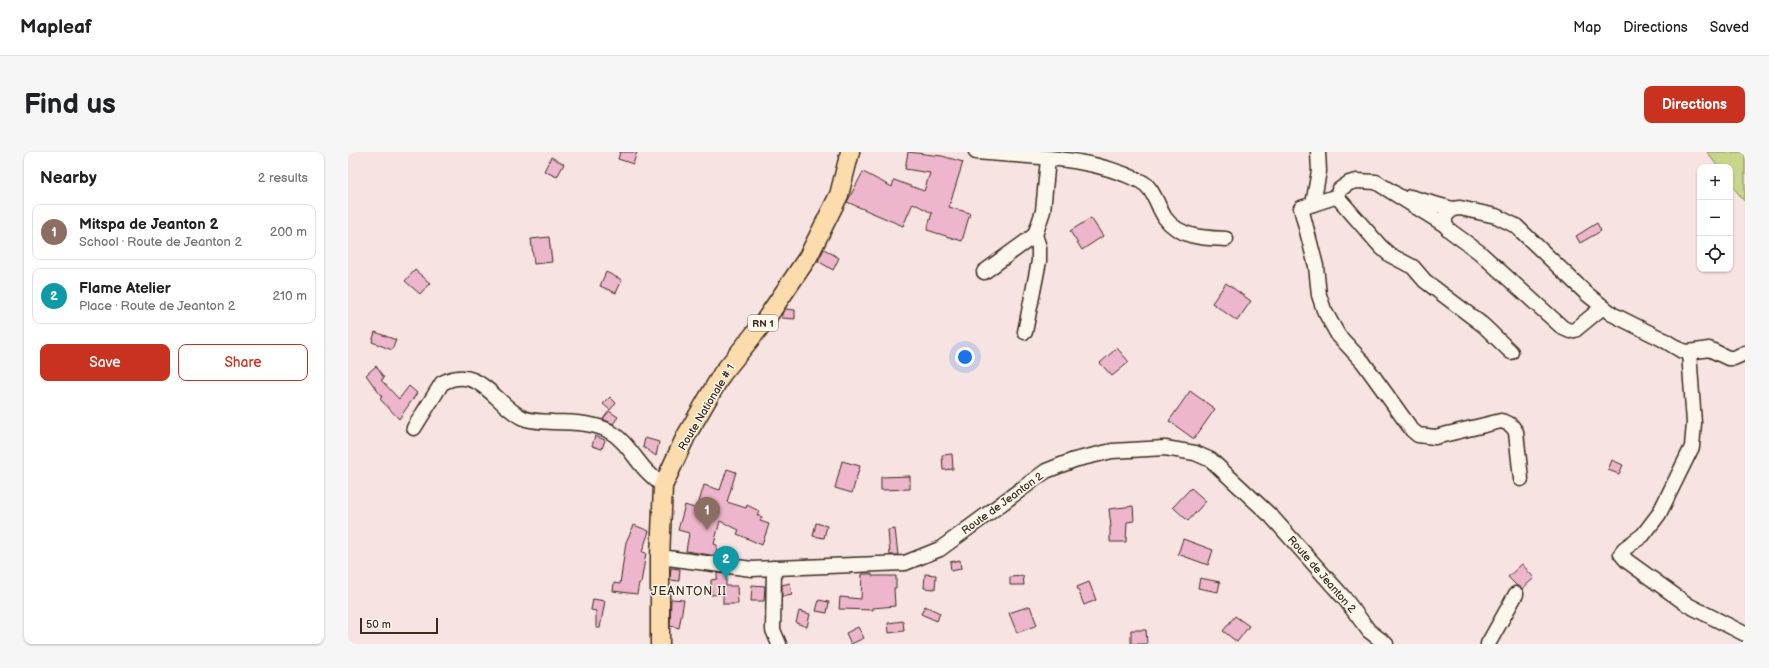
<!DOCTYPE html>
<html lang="en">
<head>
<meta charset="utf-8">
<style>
  :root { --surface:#fff; --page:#f6f6f6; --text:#202124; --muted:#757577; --line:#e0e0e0; --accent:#c8321e }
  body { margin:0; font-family:"Balsamiq Sans",sans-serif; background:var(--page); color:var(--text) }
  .controls { position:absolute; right:12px; top:12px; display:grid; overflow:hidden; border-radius:8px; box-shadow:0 1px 3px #0004 }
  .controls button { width:36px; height:36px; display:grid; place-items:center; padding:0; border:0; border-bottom:1px solid var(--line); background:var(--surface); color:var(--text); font:20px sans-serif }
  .scale { position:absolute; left:12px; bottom:10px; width:78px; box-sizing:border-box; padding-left:4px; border:2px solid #3b2a1e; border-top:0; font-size:11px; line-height:14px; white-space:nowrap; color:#3b2a1e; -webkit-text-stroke:3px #fbf7ec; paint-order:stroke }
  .you { position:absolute; left:617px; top:205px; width:14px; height:14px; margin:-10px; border:3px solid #fff; border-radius:50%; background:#1a73e8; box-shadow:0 0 0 6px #1a73e833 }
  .badge { display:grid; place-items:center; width:26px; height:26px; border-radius:50%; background:var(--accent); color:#fff; font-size:13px; font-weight:700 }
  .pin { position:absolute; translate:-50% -33px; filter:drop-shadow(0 1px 2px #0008) }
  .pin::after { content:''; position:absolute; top:21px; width:14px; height:12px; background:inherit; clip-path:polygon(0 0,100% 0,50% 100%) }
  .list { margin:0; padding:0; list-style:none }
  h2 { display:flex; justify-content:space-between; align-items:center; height:52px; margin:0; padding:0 16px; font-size:17px }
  h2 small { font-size:13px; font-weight:400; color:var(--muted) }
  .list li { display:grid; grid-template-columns:26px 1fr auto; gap:12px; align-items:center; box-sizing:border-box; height:56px; margin:0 8px 8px; padding:0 8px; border:1px solid var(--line); border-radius:8px }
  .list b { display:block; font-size:15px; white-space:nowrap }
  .list p { margin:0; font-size:13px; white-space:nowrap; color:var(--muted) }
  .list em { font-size:13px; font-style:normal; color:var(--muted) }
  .actions { display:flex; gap:8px; padding:12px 16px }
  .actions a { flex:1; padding:9px 0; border:1px solid var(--accent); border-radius:8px; text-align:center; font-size:14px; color:var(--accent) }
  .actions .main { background:var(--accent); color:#fff }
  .icon { flex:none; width:22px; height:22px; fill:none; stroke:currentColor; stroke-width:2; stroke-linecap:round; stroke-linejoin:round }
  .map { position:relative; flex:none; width:1397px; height:492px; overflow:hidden; border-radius:8px }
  header { display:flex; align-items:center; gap:24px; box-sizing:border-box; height:56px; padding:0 20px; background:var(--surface); border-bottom:1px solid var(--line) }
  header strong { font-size:19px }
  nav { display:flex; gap:22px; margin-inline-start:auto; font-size:14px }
  .intro { display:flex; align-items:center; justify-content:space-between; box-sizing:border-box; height:96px; padding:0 24px }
  h1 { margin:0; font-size:28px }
  .button { padding:10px 18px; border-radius:8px; background:var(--accent); color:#fff; font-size:14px; font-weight:700 }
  main { display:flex; gap:24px; padding:0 24px }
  aside { flex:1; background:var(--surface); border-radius:8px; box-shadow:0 1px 3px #0004 }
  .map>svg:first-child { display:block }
  .green { fill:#c7d68a; stroke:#818054 }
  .building { fill:#eeb6cc; stroke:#3b2a1e }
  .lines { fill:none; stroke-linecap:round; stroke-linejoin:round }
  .minor-casing { stroke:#3b2a1e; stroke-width:17 }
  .major-casing { stroke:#3b2a1e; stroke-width:21 }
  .minor { stroke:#fbf7ec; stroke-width:14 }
  .major { stroke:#fcdcac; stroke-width:18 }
  .labels { text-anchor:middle; stroke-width:3; stroke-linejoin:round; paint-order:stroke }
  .shield { fill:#fbf7ec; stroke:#75685c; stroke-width:1 }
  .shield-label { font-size:10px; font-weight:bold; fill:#3b2a1e }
  .street-label { font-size:11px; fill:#3b2a1e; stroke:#fbf7ec }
  .neighbourhood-label { font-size:12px; letter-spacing:1px; fill:#3b2a1e; stroke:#fbf7ec }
</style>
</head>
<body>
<header>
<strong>Mapleaf</strong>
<nav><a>Map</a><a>Directions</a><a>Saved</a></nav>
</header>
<div class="intro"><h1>Find us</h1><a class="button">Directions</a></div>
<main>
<aside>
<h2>Nearby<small>2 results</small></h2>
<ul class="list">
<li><span class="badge" style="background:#8d6e63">1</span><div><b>Mitspa de Jeanton 2</b><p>School · Route de Jeanton 2</p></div><em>200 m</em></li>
<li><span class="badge" style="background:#0f9aa8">2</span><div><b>Flame Atelier</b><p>Place · Route de Jeanton 2</p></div><em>210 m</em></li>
</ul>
<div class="actions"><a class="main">Save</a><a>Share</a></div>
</aside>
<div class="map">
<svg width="1397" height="492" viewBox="0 0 1397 492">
  <rect width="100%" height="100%" fill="#f7e4e2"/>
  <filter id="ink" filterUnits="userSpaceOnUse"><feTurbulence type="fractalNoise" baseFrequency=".025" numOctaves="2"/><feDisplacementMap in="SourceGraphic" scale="8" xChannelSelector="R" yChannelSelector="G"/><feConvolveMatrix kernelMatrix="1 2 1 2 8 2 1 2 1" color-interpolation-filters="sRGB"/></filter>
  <g filter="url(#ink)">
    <path class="green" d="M1359 0H1397V50L1382 31V15H1370Z"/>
    <g class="building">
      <path d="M272 0H289L285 12 270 7Z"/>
      <path d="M560 0 594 4 615 10 601 55 622 61 614 89 579 78 584 61 565 51 555 74 499 50 515 20 544 35 546 28 576 39 582 21 557 17Z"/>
      <path d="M203 5 216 12 209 25 196 19Z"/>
      <path d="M743 66 755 84 734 98 722 79Z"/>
      <path d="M1249 71 1253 79 1232 91 1228 84Z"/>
      <path d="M201 85 204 110 186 112 183 87Z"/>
      <path d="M476 97 491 106 485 118 470 109Z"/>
      <path d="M67 118 82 131 72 142 57 129Z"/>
      <path d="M258 120 274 128 268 141 252 134Z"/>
      <path d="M878 131 903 149 889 169 864 151Z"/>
      <path d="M437 157 447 158V167L434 166V161Z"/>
      <path d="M27 180 48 188 44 198 24 190Z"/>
      <path d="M769 196 781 210 764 224 752 211Z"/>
      <path d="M28 214 36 226 33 228 51 247 61 234 69 241 51 267 32 247 34 245 18 223Z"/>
      <path d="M842 239 867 257 846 287 821 269Z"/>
      <path d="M262 245 268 251 262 258 255 252Z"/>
      <path d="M261 259 270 265 265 272 255 267Z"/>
      <path d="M247 284 257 288 254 297 244 294Z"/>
      <path d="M297 286 311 290 308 304 295 295Z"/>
      <path d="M604 302 605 317 595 318 594 303Z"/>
      <path d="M1264 308 1275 313 1271 322 1260 318Z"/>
      <path d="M494 309 512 314 504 341 487 336Z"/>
      <path d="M379 317 388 320 379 350 398 356 399 353 411 359 409 363 414 365 412 369 421 372 414 393 389 382 391 378 372 369 366 392 369 393 368 404 338 399 341 381 330 378 337 353 349 357 356 333 372 338Z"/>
      <path d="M562 324V337L533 338V325Z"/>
      <path d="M843 336 858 349 840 369 825 355Z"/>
      <path d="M785 354 786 369 779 370 778 390H762V375H763L761 357Z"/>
      <path d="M468 371 479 374 476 386 465 384Z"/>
      <path d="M286 373 301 379 294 400 298 401 293 431H291L289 442 265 439 266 431 272 432 278 390Z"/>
      <path d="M547 377 550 403H542L540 378Z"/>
      <path d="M835 387 865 398 860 413 830 402Z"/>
      <path d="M612 408 613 417 603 419 602 410Z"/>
      <path d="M1174 412 1186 426 1174 437 1169 434 1160 425Z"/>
      <path d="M323 416 332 417 331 429 322 428Z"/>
      <path d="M369 421 378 422V434H389L390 452H375V442L363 443V428L369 427Z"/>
      <path d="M514 422H524V424H548V436H546L547 454 525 456V458L491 457 492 445 513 447Z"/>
      <path d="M577 422 588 423 587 437 576 436Z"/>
      <path d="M675 424 676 433H662V425Z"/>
      <path d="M852 426 872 430 870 440 850 436Z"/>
      <path d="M741 430 748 448 736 453 729 435Z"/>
      <path d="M442 431 444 443 434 445V433Z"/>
      <path d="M404 433 417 434 416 449H403Z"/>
      <path d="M245 447 257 449 252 476H248V459L243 458Z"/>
      <path d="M323 447 336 448 331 476 322 474Z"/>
      <path d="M471 448 481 450 479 461 468 459Z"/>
      <path d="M577 454 592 461 589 469 573 462Z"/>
      <path d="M682 454 689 473 669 481 661 461Z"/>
      <path d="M451 459 462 462 459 475 448 471Z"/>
      <path d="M887 464 901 474 889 490 875 479Z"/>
      <path d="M555 469 556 479 541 481 540 471Z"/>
      <path d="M510 475 516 486 503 492 498 481Z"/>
      <path d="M783 478H798L799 492H783Z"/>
    </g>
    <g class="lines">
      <g class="minor-casing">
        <g id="minor">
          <path d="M628 0C683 5 742 4 792 29 801 33 805 42 809 50 811 55 814 61 817 66 832 86 857 86 878 87"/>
          <path d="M990 44 953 56 968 114 971 143 976 158 990 183 1015 210 1064 278 1070 283 1087 285 1153 269C1161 271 1164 273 1168 280L1173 327"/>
          <path d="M1062 45 1104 57"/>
          <path d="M965 52 971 19 970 0"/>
          <path d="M1097 73 1028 30 1009 29 1001 31 991 38 990 44 992 48 1033 95 1042 103 1065 115 1077 129 1135 173 1163 200"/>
          <path d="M636 120 687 83"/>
          <path d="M1255 155 1227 178 1222 179 1215 176 1131 100 1101 78 1097 73V65L1104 57 1112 56 1148 64 1168 74 1239 142 1264 162 1314 187 1334 199 1341 200 1361 197 1380 206H1386L1397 201"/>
          <path d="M677 180 691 109V95L687 83 695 59 700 7"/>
          <path d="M1341 200 1346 271 1344 295 1311 362 1295 383 1276 397 1273 402 1279 409 1340 453 1397 482"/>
          <path d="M66 276 94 231C132 211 147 253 175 266 184 270 194 269 205 270 220 270 245 271 259 278 275 286 284 302 295 315 301 322 308 328 315 334"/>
          <path d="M312 405 404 417 557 411 592 397 698 319 726 308 764 299 817 296 847 301 863 308 924 365 997 447 1021 479 1038 492"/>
          <path d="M426 416 425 478 431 492"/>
          <path d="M1140 492 1168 442"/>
        </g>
      </g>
      <g class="major-casing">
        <path id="major" d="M312 492V405L315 334 338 284 374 222 416 170 460 105 491 43 502 0"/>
      </g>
      <use href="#minor" class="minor"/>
      <use href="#major" class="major"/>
    </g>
  </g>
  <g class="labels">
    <rect class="shield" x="400" y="163" width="30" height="16" rx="3"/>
    <g class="shield-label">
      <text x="415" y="175">RN 1</text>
    </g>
    <g class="street-label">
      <text transform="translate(358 255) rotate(-59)" y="4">Route Nationale # 1</text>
      <text transform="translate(654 351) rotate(-36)" y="4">Route de Jeanton 2</text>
      <text transform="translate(974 422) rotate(49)" y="4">Route de Jeanton 2</text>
    </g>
    <g class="neighbourhood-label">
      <text x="341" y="443">JEANTON II</text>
    </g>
  </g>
</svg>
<div class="controls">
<button>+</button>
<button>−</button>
<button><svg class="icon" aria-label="locate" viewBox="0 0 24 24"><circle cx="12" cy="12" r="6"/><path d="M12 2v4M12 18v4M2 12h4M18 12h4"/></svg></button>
</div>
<div class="scale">50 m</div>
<div class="you"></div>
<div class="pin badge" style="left:359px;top:378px;background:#8d6e63">1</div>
<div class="pin badge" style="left:378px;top:427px;background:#0f9aa8">2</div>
</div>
</main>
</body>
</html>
